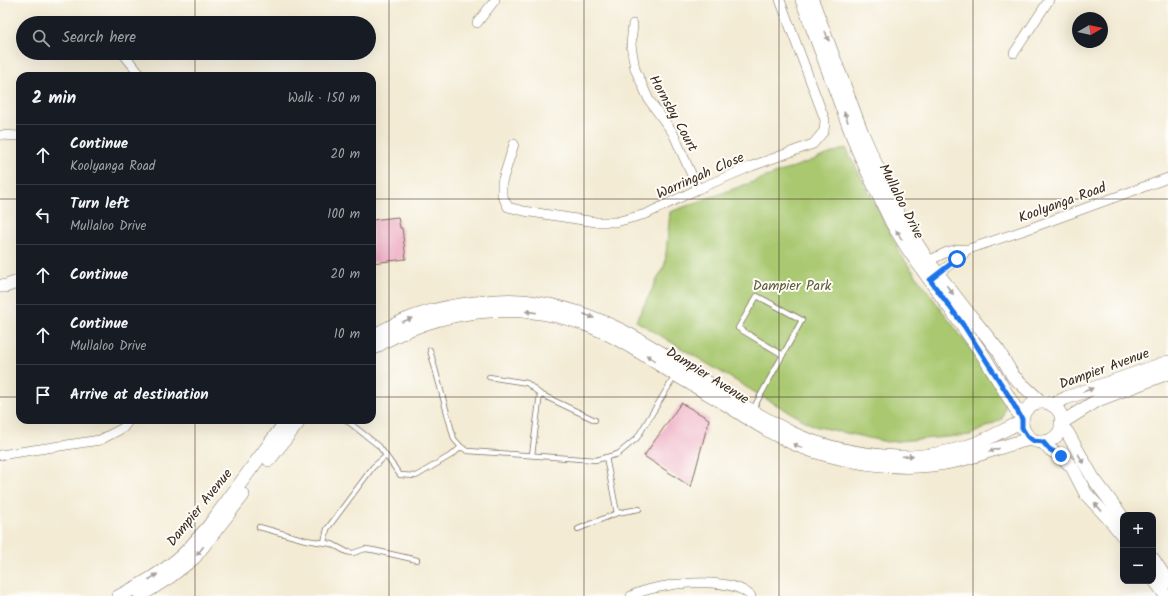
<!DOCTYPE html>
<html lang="en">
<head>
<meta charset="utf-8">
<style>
  :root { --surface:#171b24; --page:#242831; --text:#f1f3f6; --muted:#9ea1a6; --line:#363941 }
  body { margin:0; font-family:Kalam,sans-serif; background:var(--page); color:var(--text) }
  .controls { position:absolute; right:12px; bottom:12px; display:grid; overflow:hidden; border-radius:8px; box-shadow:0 4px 16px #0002 }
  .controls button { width:36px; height:36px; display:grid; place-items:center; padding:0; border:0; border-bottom:1px solid var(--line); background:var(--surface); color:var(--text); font:20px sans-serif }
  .compass { position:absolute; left:1072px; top:12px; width:36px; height:36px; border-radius:50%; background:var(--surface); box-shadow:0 4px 16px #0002; rotate:81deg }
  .stop { position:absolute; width:12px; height:12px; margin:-9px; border:3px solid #1a73e8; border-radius:50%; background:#fff }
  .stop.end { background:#1a73e8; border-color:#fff; box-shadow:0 1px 4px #0008 }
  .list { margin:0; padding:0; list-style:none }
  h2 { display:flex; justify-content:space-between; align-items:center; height:52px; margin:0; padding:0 16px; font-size:17px }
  h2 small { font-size:13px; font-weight:400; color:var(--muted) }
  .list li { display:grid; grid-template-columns:26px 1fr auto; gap:12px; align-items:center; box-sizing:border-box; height:60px; padding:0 16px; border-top:1px solid var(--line) }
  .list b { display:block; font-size:15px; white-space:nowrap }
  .list p { margin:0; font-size:13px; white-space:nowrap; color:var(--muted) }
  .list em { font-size:13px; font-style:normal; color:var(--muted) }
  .icon { flex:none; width:22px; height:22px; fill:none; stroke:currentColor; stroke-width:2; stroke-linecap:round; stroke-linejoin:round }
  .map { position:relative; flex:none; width:1168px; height:596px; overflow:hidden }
  .search { position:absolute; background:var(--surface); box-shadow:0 4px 16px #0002; left:16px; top:16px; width:360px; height:44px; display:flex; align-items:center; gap:10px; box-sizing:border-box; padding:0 14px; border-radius:22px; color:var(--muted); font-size:15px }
  .panel { position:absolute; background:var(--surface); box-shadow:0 4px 16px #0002; left:16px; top:72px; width:360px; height:352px; border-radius:12px }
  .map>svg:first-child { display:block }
  .green { fill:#a9c870; stroke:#727947 }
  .building { fill:#efadc5 }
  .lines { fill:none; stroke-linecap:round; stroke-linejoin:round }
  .lane-casing { stroke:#7b6e5e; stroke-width:6 }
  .street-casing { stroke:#7b6e5e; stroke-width:10 }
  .secondary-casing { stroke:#7b6e5e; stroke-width:14 }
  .lane { stroke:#fff; stroke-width:4.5 }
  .street { stroke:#fff; stroke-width:9 }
  .secondary { stroke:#fff; stroke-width:13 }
  .oneway { fill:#a79f9a }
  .route { stroke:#1a73e8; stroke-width:5 }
  .grid { fill:none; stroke:#3b2a1e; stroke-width:1; stroke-opacity:0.55 }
  .labels { text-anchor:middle; stroke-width:4; stroke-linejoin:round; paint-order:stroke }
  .street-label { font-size:14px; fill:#3b2a1e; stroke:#fdfcf7 }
  .park-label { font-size:14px; fill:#5c5937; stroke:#fdfcf7 }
</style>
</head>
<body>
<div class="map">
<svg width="1168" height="596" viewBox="0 0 1168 596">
  <rect width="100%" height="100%" fill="#fdfcf7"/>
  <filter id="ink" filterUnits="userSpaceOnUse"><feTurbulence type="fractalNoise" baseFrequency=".025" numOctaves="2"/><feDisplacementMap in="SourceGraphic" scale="8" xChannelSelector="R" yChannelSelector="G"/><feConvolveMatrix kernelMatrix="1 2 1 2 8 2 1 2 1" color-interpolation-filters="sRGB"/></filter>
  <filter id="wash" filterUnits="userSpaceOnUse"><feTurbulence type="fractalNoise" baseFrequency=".012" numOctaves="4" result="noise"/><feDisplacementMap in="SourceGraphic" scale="16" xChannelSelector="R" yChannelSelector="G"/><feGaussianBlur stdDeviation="0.9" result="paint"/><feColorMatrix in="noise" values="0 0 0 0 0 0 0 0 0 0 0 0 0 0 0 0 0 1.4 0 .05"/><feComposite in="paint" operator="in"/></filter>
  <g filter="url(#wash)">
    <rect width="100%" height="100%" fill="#f3ebd4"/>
    <path class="green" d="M846 148 903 258 1007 398 1002 419 970 435 887 442 814 426 761 396 636 321 665 264 670 212Z"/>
    <g id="blocks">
      <g class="building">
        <path d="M398 217 400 228H402L406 259 372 263V220Z"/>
        <path d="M681 403 709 419 691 487 644 456Z"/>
      </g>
    </g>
  </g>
  <g filter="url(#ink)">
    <use href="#blocks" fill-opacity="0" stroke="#7b6e5e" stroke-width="1"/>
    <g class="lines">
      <g class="lane-casing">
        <g id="lane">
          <path d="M430 350 454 439 461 447 468 451 596 460 618 454 637 438 675 376"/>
          <path d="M489 377 527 383 540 394 532 455"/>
          <path d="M540 394 595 420"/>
          <path d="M753 409 802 320 757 296 738 328 783 355"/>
          <path d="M346 420 379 446 400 475 416 476 453 454 461 447"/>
          <path d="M606 457 617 513"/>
          <path d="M259 527 306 540 332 544 347 552 353 553 365 549 373 550 417 560"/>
          <path d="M578 529 617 513 639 509"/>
          <path d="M324 542 327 529 373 467 386 456"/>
        </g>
      </g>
      <g class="street-casing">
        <g id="street">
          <path d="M477 23 495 0"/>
          <path d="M633 24 631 45 635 69 649 100 673 133 698 189"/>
          <path d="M1014 53 1049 0"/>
          <path d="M125 56 139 73 140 76"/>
          <path d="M0 135 20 136"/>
          <path d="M514 144 502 182V195L508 207 524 211 596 222H616L646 214 698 189 752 166 813 144 824 131 825 120 780 0"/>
          <path d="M924 265C933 258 954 246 966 250L1028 229 1168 178"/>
          <path d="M933 277 963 255 966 250"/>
          <path d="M0 455 100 440 123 428 129 420"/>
          <path d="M631 596C657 583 729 574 751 596"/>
        </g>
      </g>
      <g class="secondary-casing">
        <g id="secondary">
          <path d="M802 0 857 148 876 190 892 223 908 249 983 355 1022 419"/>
          <path d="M812 0 862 133 898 214 928 261 965 309 998 350 1013 376 1041 402"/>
          <path d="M0 286H6L20 281"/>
          <path d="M372 337C402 318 439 307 475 303 493 301 512 299 531 302 632 314 704 390 792 433 824 448 863 455 898 457 924 458 960 451 984 440 997 435 1008 427 1022 422"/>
          <path d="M372 349C439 307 524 298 597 329 625 341 650 359 676 375 691 384 705 392 719 400 753 421 784 444 823 454 866 466 912 471 956 461 982 455 1006 444 1031 439"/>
          <circle cx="1042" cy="422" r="20"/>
          <path d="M1052 405 1066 398 1168 362"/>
          <path d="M1061 423 1098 400 1168 373"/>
          <path d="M1061 426 1067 432 1093 478 1123 518"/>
          <path d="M1043 442 1049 449 1061 456 1072 467 1086 494 1112 522 1123 536"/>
          <path d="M269 460 300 420"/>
          <path d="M1153 559 1168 582"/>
          <path d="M1153 578 1166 596"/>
          <path d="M119 596C140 586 160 574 178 559 189 550 198 538 208 527L287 420"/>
          <path d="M140 596 171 576 194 558 243 495"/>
        </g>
      </g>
      <use href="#lane" class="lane"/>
      <use href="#street" class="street"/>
      <use href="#secondary" class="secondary"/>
    </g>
    <defs><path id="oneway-solid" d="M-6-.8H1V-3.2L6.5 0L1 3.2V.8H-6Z"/></defs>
    <g class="oneway">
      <use href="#oneway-solid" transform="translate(827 36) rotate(69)"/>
      <use href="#oneway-solid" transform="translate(846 117) rotate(-110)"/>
      <use href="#oneway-solid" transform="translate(899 235) rotate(-122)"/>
      <use href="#oneway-solid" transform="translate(950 290) rotate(53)"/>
      <use href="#oneway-solid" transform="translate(531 312) rotate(-173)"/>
      <use href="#oneway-solid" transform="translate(589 316) rotate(22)"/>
      <use href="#oneway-solid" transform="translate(407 320) rotate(-21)"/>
      <use href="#oneway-solid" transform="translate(651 358) rotate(-147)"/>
      <use href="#oneway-solid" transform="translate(1088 390) rotate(-20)"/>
      <use href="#oneway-solid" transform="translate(798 446) rotate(-158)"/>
      <use href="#oneway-solid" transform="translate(994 450) rotate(162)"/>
      <use href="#oneway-solid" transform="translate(908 456) rotate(-4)"/>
      <use href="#oneway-solid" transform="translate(1081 459) rotate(61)"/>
      <use href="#oneway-solid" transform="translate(1098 507) rotate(-133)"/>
      <use href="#oneway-solid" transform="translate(200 551) rotate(128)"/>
      <use href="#oneway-solid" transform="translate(153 577) rotate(-34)"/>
    </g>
  </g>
  <g class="lines" filter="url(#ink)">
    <path class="route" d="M957 259 930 280 964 326 1007 393 1022 419V428L1027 436 1034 441 1043 442 1049 449 1061 456"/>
  </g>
  <path class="grid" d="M195 0V23M389 0V596M584 0V596M779 0V596M973 0V596M195 53V76M0 199H20M372 199H1168M0 397H20M372 397H1168M195 420V596"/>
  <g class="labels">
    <g class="street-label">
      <text transform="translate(674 113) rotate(61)" y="5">Hornsby Court</text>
      <text transform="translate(700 175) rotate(-24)" y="5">Warringah Close</text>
      <text transform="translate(902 201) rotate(63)" y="5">Mullaloo Drive</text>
      <text transform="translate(1062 202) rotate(-20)" y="5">Koolyanga Road</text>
      <text transform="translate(1104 368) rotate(-20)" y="5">Dampier Avenue</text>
      <text transform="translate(708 375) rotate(32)" y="5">Dampier Avenue</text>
      <text transform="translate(199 507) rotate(-51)" y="5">Dampier Avenue</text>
    </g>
    <g class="park-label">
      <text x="792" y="290">Dampier Park</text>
    </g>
  </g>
</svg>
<div class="controls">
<button>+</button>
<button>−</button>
</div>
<svg class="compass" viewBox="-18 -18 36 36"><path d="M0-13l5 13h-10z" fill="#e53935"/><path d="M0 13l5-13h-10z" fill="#9ea1a6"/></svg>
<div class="stop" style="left:957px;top:259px"></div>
<div class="stop end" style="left:1061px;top:456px"></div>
<div class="search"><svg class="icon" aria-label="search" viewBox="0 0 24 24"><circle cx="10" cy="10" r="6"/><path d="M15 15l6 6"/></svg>Search here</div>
<section class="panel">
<h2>2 min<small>Walk · 150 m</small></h2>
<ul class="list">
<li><svg class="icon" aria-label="ahead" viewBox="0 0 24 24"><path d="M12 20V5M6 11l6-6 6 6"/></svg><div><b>Continue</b><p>Koolyanga Road</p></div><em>20 m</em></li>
<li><svg class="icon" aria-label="left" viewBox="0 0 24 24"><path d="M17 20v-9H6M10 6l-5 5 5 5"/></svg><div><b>Turn left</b><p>Mullaloo Drive</p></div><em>100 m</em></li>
<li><svg class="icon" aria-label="ahead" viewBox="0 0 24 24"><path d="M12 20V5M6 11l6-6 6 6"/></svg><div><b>Continue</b></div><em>20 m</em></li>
<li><svg class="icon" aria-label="ahead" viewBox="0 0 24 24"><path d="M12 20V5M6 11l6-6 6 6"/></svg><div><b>Continue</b><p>Mullaloo Drive</p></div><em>10 m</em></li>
<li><svg class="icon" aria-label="arrive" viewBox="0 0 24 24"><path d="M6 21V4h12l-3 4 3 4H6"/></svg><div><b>Arrive at destination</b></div></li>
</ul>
</section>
</div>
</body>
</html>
